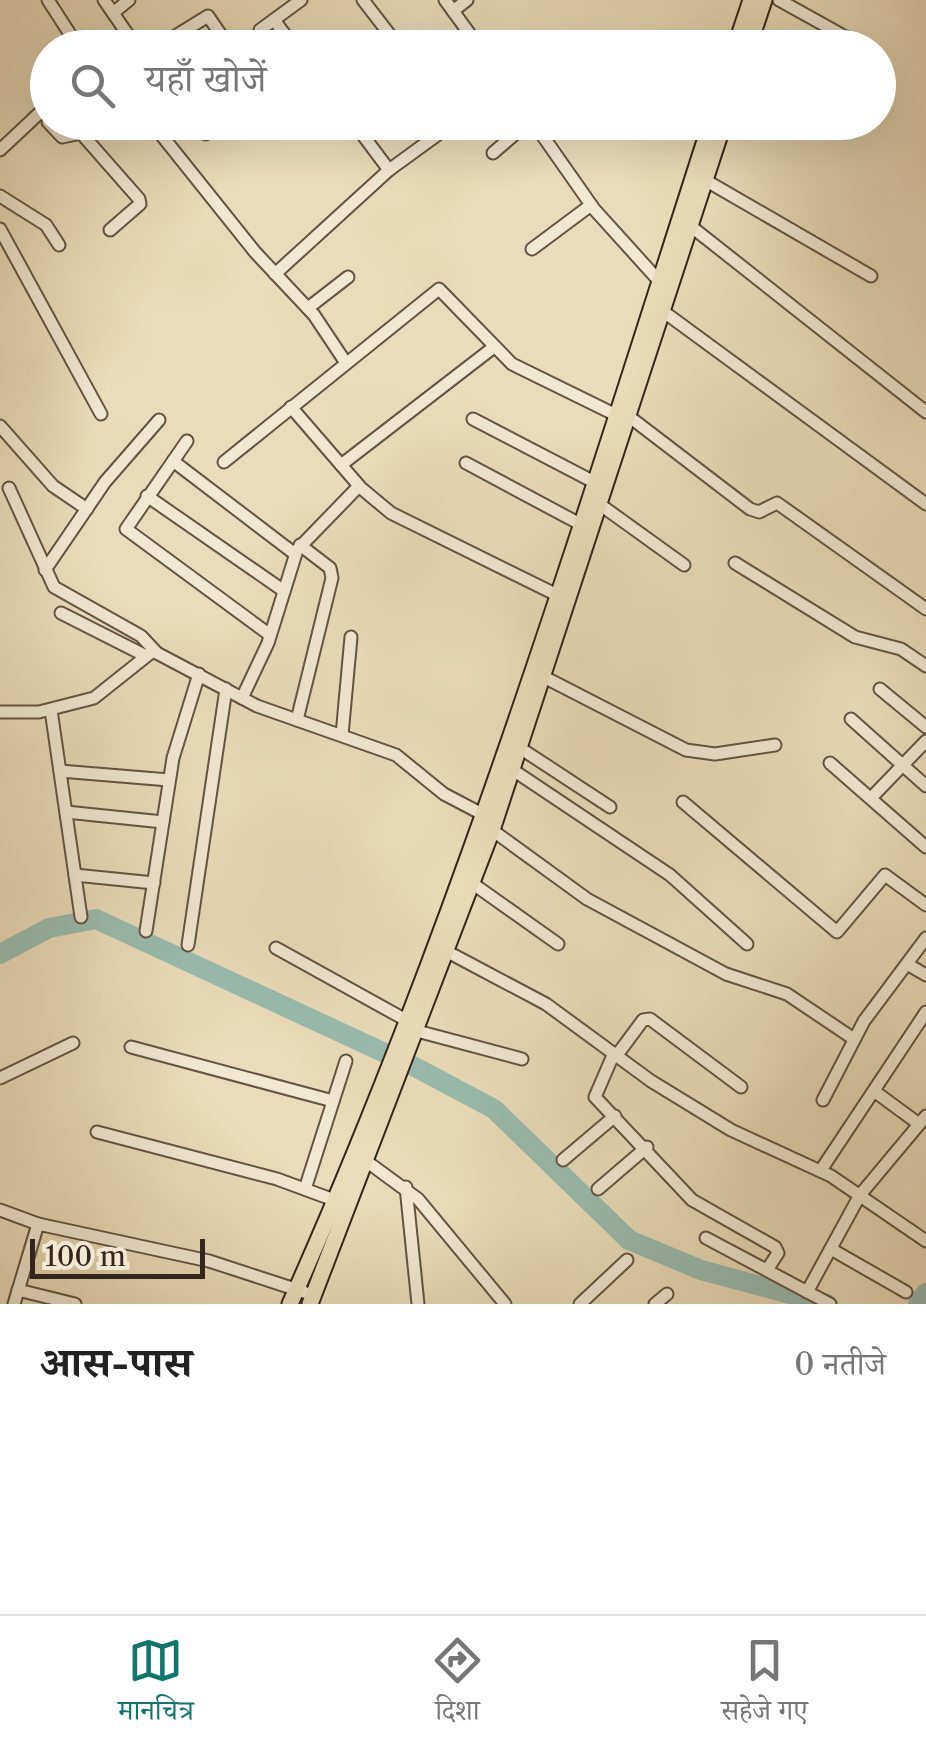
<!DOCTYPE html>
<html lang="hi">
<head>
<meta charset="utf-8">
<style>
  :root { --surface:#fff; --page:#f2f2f2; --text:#222; --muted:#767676; --line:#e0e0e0; --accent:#0f766e }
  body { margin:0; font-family:"Libre Caslon Text","Noto Serif Devanagari",serif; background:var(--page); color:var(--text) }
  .scale { position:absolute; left:30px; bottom:25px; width:175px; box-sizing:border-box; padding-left:10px; border:5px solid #35261b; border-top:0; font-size:28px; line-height:35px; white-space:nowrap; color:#35261b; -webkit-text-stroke:8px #f1e8d2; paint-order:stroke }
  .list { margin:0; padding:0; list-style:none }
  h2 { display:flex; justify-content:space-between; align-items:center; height:130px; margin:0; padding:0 40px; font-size:42px }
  h2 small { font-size:32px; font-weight:400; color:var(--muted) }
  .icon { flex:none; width:55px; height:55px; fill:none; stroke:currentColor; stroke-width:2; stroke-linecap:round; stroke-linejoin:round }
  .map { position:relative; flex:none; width:926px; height:1304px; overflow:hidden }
  .search { position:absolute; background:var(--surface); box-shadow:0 10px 40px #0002; left:30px; right:30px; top:30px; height:110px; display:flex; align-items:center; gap:25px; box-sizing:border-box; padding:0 35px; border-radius:55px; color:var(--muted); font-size:38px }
  .sheet { height:310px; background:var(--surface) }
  nav { display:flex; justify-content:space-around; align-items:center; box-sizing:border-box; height:140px; border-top:2px solid var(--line); background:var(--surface); font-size:28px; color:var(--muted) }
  nav a { display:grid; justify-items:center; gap:5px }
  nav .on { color:var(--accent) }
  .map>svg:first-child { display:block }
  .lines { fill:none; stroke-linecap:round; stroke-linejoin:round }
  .river { stroke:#98bcaf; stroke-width:20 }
  .minor-casing { stroke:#625443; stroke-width:15 }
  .major-casing { stroke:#35261b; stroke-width:19 }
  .minor { stroke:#f1e8d2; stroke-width:11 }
  .major { stroke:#eadcba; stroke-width:15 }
</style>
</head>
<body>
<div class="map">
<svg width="926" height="1304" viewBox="0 0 926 1304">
  <rect width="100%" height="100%" fill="#eadcba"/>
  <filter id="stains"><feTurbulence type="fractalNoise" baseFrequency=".002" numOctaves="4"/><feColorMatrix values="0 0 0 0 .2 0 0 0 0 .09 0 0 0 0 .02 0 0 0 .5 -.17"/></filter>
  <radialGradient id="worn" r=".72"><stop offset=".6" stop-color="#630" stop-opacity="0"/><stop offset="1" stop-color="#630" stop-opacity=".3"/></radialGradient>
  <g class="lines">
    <g class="river">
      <path d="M0 954 49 928 96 919 415 1067 494 1109 629 1240 701 1270 827 1304"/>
      <path d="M918 1304 926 1293"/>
    </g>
    <g class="minor-casing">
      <g id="minor">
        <path d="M48 0 79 48"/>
        <path d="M104 0 137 48"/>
        <path d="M363 0 400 48"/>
        <path d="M445 0 480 48"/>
        <path d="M779 0 851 40"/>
        <path d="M453 11 467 0"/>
        <path d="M113 13 129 0"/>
        <path d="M274 20 295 48"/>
        <path d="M260 30 301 0"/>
        <path d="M110 48 126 32"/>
        <path d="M156 48 208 16 230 48"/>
        <path d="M48 122 62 137 81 133 139 199 140 204 110 230"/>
        <path d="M151 122 255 252 314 315 346 363"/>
        <path d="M353 122 389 170"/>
        <path d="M533 122 594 209 660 282"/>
        <path d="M206 134 221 122"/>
        <path d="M0 150 48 105"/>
        <path d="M493 153 529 122"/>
        <path d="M705 180 871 276"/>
        <path d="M0 196 46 225 59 245"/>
        <path d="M688 224 926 412"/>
        <path d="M0 229 101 414"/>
        <path d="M532 249 591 205"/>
        <path d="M275 274 389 170 455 122"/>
        <path d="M308 308 348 277"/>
        <path d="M660 309 926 504"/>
        <path d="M291 407 361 488 391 513 557 595"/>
        <path d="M631 418 750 509 759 512 777 503 926 609"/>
        <path d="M473 419 594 482"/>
        <path d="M0 426 53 486 87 509"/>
        <path d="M187 441 126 529 270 635"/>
        <path d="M173 461 295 554"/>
        <path d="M224 462 439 289 512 364 616 415"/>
        <path d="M466 463 580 524"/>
        <path d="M341 465 494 347"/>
        <path d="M9 488 54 587 141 636 156 652"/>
        <path d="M147 496 284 591"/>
        <path d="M602 506 684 565"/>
        <path d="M735 563 855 637 901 649 926 666"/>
        <path d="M45 570 105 482 159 420"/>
        <path d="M61 613 144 655"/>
        <path d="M544 677 686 750 715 754 775 745"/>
        <path d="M880 689 926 727"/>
        <path d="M242 698 268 643 297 550 359 486"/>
        <path d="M51 710 81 917"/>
        <path d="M0 712H39L94 698 153 651 257 706 396 755 444 794 484 815"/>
        <path d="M851 719 926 786"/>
        <path d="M297 720 332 578 330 568 300 545"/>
        <path d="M342 735 351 637"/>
        <path d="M520 748 610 807"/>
        <path d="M830 763 926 847"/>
        <path d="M513 770 670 875 747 944"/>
        <path d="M60 771 169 780"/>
        <path d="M871 798 926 741"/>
        <path d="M683 802 837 932 885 875 926 905"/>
        <path d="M66 812 163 822"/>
        <path d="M492 830 587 899 726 974 787 994 854 1039"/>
        <path d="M75 875 154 883"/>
        <path d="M472 883 558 944"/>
        <path d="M146 931 173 758 199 674"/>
        <path d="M188 945 226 689"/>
        <path d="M276 948 406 1020"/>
        <path d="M446 951 546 1004 651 1081 731 1130 831 1176 926 1241"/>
        <path d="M907 964 926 975"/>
        <path d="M417 1031 522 1059"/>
        <path d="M131 1047 333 1101"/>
        <path d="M614 1053 595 1097 692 1200 775 1247 778 1253 767 1270"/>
        <path d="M617 1055 643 1020 650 1019 741 1087"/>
        <path d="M0 1078 73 1043"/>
        <path d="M874 1091 919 1124"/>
        <path d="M823 1100 864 1021 926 938"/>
        <path d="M97 1132 277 1179 334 1200"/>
        <path d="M362 1158 418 1199 505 1304"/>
        <path d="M563 1160 615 1116"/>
        <path d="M821 1170 926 1012"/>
        <path d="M406 1187 418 1304"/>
        <path d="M305 1189 346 1061"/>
        <path d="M598 1189 647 1147"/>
        <path d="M0 1210 38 1224 209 1261 304 1292"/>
        <path d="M706 1238 830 1304"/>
        <path d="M831 1249 906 1292"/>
        <path d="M18 1290 75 1304"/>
        <path d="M807 1292 860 1195 926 1116"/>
        <path d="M14 1304 38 1224"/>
        <path d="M580 1304 627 1260"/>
        <path d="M655 1304 667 1294"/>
      </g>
    </g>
    <g class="major-casing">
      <g id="major">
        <path d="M735 48 751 0"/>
        <path d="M748 48 764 0"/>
        <path d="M290 1304C461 922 583 520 711 122"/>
        <path d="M310 1304 492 830 724 122"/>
      </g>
    </g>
    <use href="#minor" class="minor"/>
    <use href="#major" class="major"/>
  </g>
  <rect width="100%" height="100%" filter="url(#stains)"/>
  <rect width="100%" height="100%" fill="url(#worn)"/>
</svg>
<div class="scale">100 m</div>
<div class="search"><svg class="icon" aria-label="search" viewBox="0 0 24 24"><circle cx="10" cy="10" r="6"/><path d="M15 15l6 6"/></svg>यहाँ खोजें</div>
</div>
<section class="sheet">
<h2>आस-पास<small>0 नतीजे</small></h2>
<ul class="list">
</ul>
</section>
<nav>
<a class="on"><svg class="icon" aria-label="map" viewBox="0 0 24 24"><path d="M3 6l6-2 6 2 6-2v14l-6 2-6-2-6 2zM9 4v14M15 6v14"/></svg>मानचित्र</a>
<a><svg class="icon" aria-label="directions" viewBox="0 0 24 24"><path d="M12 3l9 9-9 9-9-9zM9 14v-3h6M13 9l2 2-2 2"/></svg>दिशा</a>
<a><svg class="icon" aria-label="saved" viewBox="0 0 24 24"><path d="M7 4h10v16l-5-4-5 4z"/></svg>सहेजे गए</a>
</nav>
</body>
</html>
